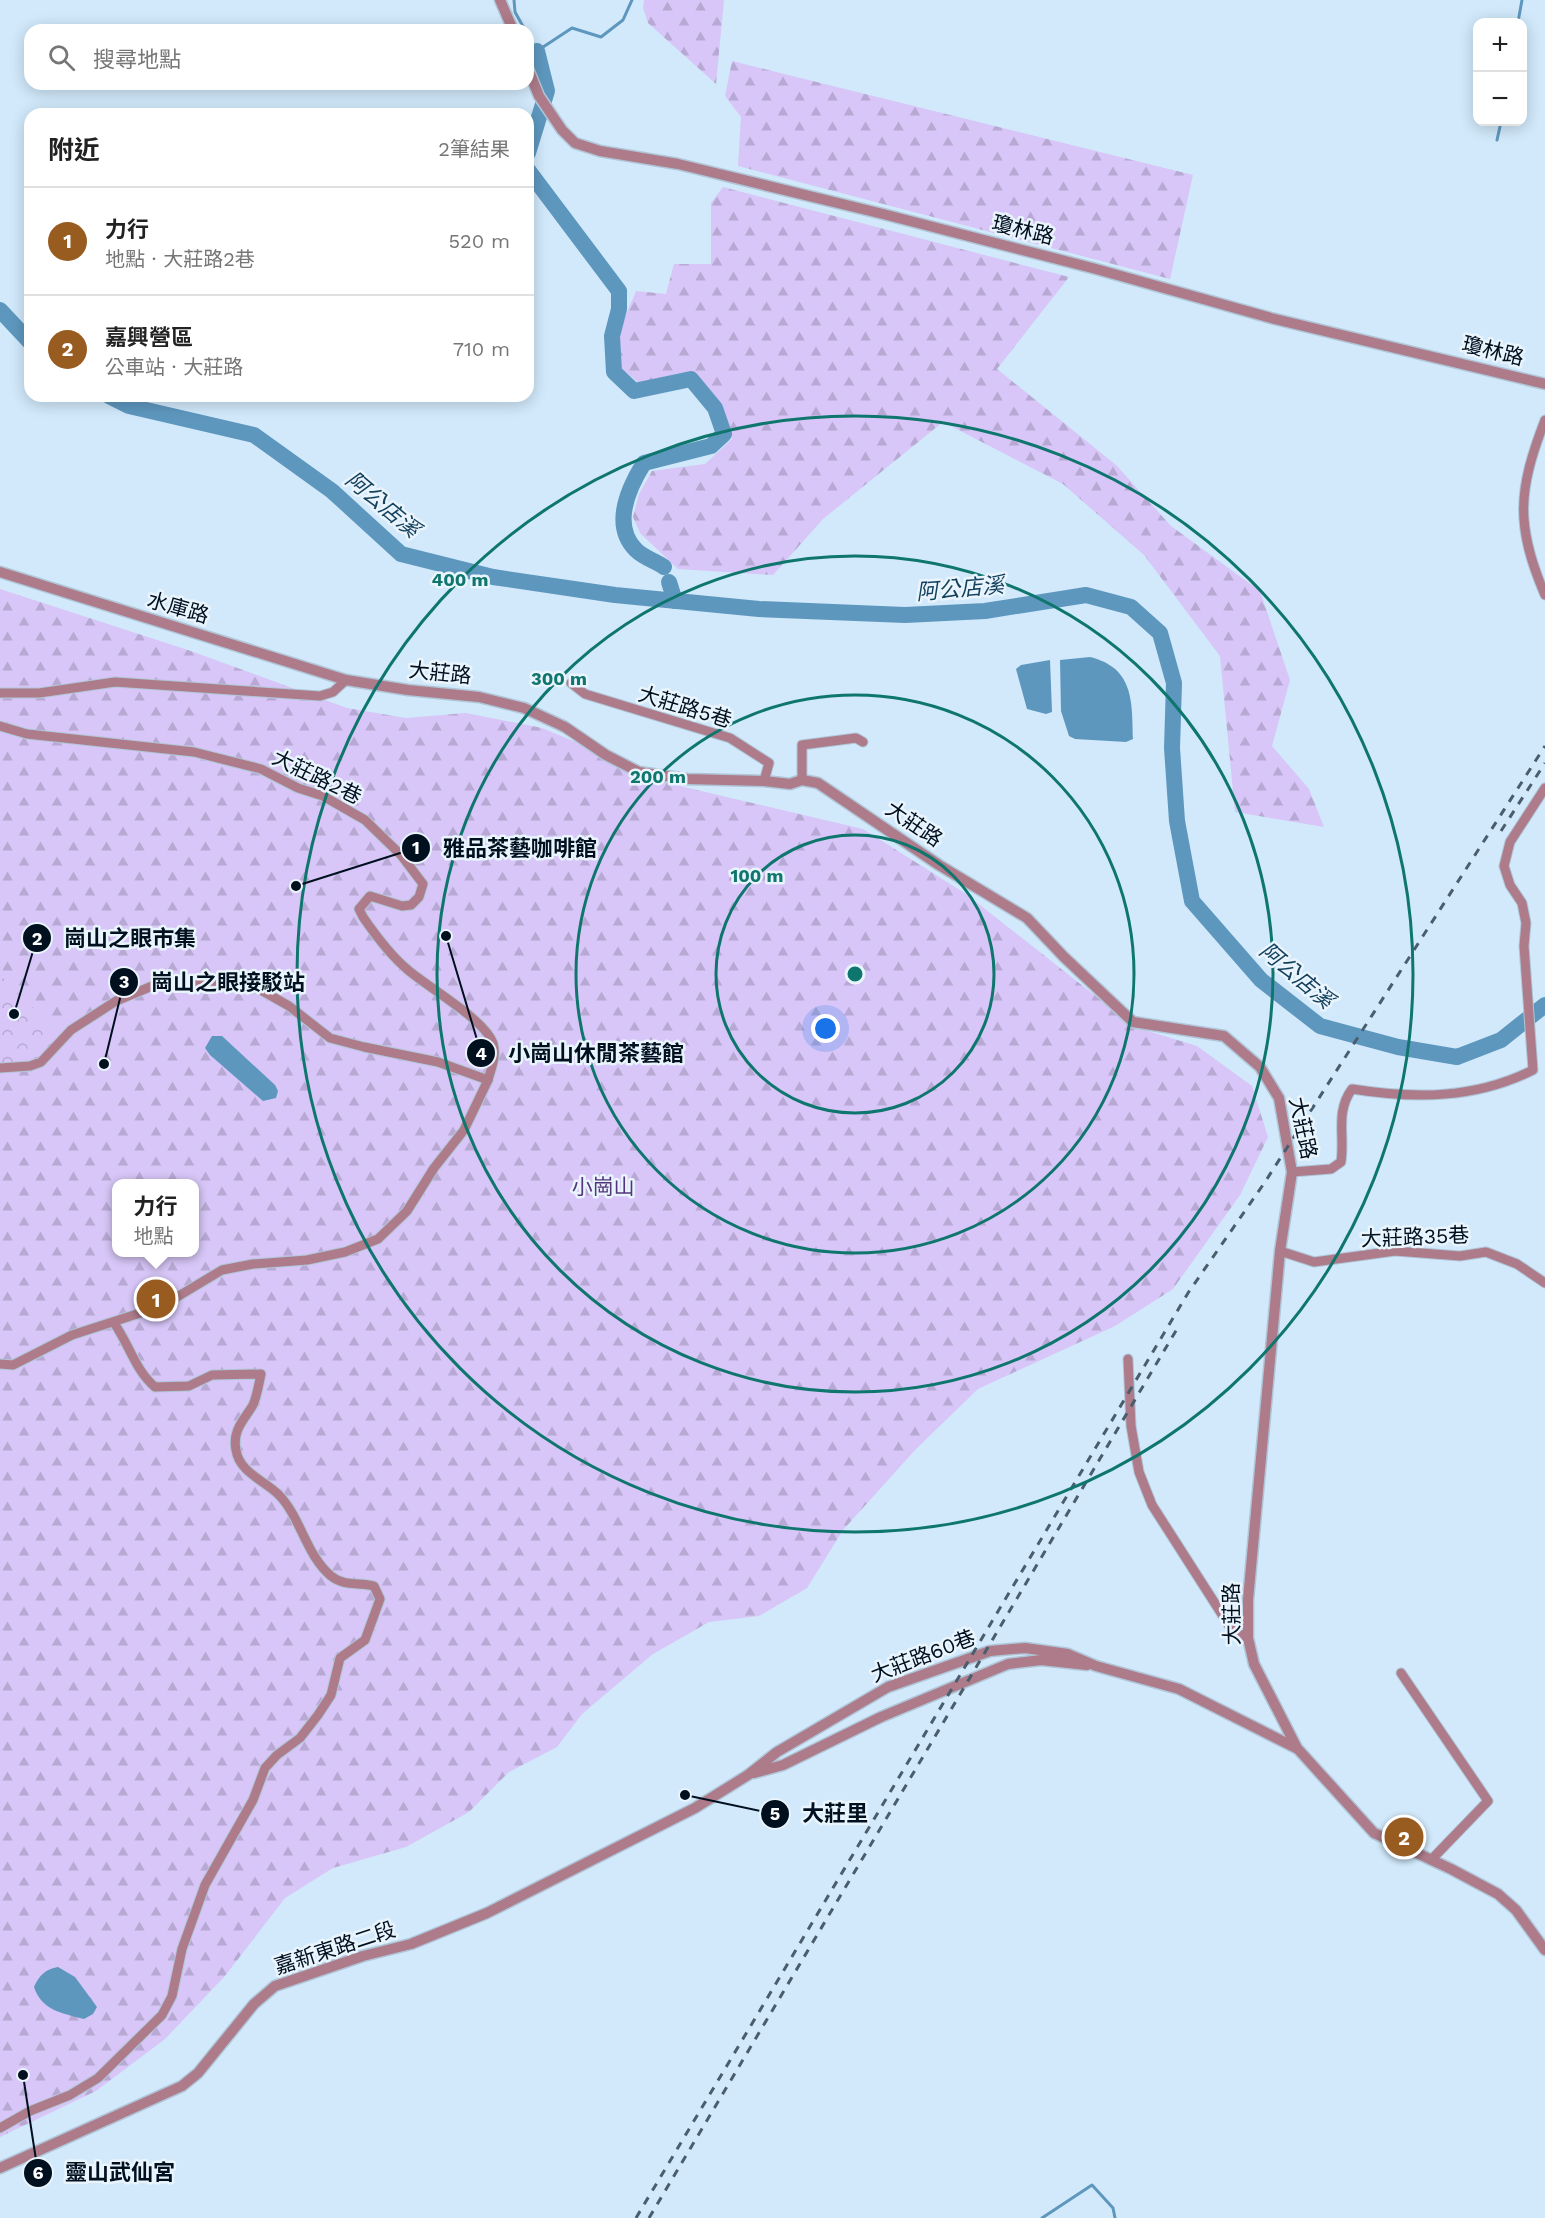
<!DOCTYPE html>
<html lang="zh-TW">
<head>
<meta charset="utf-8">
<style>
  :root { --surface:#fff; --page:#f6f6f6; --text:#222; --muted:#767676; --line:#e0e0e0; --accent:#995c20 }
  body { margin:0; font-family:"Work Sans","Noto Sans TC",sans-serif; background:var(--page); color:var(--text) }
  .controls { position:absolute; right:18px; top:18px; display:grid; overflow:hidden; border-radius:12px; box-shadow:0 3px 15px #0003 }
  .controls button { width:54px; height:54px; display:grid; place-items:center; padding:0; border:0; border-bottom:2px solid var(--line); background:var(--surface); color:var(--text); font:30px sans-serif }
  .you { position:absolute; left:826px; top:1029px; width:21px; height:21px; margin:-15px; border:4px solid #fff; border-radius:50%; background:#1a73e8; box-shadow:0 0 0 9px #1a73e833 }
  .badge { display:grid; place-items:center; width:39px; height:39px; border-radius:50%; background:var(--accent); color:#fff; font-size:20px; font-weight:700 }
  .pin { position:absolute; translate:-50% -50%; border:3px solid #fff; box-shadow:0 2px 6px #0006 }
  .popup { position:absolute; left:112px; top:1179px; width:87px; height:78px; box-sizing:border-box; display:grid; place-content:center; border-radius:12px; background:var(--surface); filter:drop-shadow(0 2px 4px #0005); font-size:20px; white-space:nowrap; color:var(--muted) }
  .popup b { font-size:22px; color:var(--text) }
  .popup::after { content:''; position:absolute; left:50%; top:100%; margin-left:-12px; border:12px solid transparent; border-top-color:var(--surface) }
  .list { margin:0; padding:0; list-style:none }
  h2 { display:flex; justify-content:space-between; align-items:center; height:78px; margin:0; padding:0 24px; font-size:26px }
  h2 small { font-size:20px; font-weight:400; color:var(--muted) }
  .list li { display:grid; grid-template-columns:39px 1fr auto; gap:18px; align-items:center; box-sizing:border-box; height:108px; padding:0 24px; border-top:2px solid var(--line) }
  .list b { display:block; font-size:22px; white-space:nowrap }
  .list p { margin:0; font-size:20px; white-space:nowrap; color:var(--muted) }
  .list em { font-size:20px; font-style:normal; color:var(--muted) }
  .icon { flex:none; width:33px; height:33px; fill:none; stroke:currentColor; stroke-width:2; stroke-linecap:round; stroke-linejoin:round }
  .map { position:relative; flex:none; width:1545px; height:2218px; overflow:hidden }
  .search { position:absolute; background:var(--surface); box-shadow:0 3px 15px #0003; left:24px; top:24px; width:510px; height:66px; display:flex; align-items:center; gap:15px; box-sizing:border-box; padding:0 21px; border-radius:18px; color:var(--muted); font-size:22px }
  .panel { position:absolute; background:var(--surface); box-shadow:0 3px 15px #0003; left:24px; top:108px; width:510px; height:294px; border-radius:18px }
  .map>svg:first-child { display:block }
  .forest { fill:url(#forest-firs); fill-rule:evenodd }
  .park { fill:url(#park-crowns) }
  .water { fill:#5e97be }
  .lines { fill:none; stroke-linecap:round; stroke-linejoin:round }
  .stream { stroke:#5e97be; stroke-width:3 }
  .river { stroke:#5e97be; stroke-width:16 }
  .minor-casing { stroke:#b0c6d8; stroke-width:11 }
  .tertiary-casing { stroke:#b0c6d8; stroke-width:13 }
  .minor { stroke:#ad7b89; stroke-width:9 }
  .tertiary { stroke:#ad7b89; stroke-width:10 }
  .rail { stroke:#4a5d6d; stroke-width:3; stroke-dasharray:8 8; stroke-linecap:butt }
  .ring { fill:none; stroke:#0f766e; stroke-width:3 }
  .labels { text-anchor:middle; stroke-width:5; stroke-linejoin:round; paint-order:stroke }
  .street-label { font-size:21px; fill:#00101f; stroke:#e9f4fd }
  .park-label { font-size:21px; fill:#52357a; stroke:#e9f4fd }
  .water-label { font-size:22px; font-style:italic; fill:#14415d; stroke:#e9f4fd }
  .centre { fill:#0f766e; stroke:#e9f4fd; stroke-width:3 }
  .ring-label { font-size:18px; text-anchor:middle; font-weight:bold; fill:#0f766e; stroke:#e9f4fd; stroke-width:5; stroke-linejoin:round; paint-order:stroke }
  .leader { fill:none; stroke:#00101f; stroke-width:2 }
  .callout-dot { fill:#00101f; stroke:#e9f4fd; stroke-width:2 }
  .mark-label { font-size:18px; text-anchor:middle; font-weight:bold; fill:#fff }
  .callout-label { font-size:22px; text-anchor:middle; font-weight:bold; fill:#00101f; stroke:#e9f4fd; stroke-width:5; stroke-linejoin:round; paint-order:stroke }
</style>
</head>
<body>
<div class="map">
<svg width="1545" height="2218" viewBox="0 0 1545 2218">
  <defs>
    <pattern id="forest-firs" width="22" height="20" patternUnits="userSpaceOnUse" patternTransform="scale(1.5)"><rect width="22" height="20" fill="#d7c6f7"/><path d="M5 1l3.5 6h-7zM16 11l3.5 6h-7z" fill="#b7a9d3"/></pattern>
    <pattern id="park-crowns" width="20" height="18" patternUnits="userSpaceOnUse" patternTransform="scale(1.5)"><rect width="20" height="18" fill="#d7c6f7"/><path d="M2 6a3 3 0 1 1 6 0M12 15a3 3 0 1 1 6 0" fill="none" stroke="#b7a9d3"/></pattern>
  </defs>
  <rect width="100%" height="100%" fill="#d1e9fb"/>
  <g class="forest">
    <path d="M644 0H724L716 84 648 23 643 8Z"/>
    <path d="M732 61 1193 175 1170 279 738 166 741 117 725 96Z"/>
    <path d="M723 187 1069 277 997 369 1116 465 1171 526 1260 591 1290 680 1272 746 1309 789 1324 827 1235 812 1220 656 1144 555 1063 484 943 422 823 519 773 575 678 569 640 533 633 517 639 494 652 471 705 464 732 439C727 413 713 394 696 374L680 373 639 383 621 368 619 331 636 291 666 294 674 264H711V203Z"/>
    <path d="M0 589 188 650 347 708 406 718 466 713 542 728 684 787 863 829 966 894 1135 1027 1197 1046 1252 1086 1268 1137 1240 1195 1173 1289 1115 1326 978 1389 916 1449 843 1530 807 1588 759 1616 709 1622 653 1654 582 1714 557 1747 509 1772 469 1812 406 1847 333 1868 285 1898 225 1976 165 2039 96 2091 0 2137ZM117 1184H195V1252H117Z"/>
  </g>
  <path class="park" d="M0 975 60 1034C38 1062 35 1062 0 1065Z"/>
  <g class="water">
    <path d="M1090 657C1134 668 1132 701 1133 739L1126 742 1075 739 1069 736 1061 711 1060 660Z"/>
    <path d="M1050 660 1052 712 1046 714 1027 709 1016 669 1021 665Z"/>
    <path d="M212 1036H222L275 1085 278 1091 276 1098 263 1101 210 1055 205 1048Z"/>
    <path d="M58 1967 75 1977 97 2007 93 2014 84 2019C62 2013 42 2011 34 1987 39 1976 45 1969 58 1967Z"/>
  </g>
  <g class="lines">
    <g class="stream">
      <path d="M514 0 515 12 525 30"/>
      <path d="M1518 22 1522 0"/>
      <path d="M528 35 537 51 572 28 601 37 623 20 632 0"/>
      <path d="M1497 140 1501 122"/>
      <path d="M1042 2218 1092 2185 1113 2208 1115 2218"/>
    </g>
    <g class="river">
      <path d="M528 153 547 91 537 51"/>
      <path d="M528 170 619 291V309L612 336 614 372 634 391 691 379 715 408 724 434 711 446 644 463C629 487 611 525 636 550 644 558 656 561 664 567"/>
      <path d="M0 310 30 342"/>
      <path d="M109 396 129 406 254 435 332 491 401 554 493 577 615 595 759 609 905 615 985 611 1086 595 1131 607 1160 633 1174 683 1172 748 1177 821 1192 901 1261 980 1320 1026 1398 1047 1457 1057 1501 1040 1545 1005"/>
      <path d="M669 582 675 601"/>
    </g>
    <g class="minor-casing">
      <g id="minor">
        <path d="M1545 420C1518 490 1515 525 1545 595"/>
        <path d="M571 683 585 694 730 738 769 763 764 781"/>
        <path d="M0 693H39L115 682 320 696 333 692 346 680"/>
        <path d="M0 726 27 734 194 752 261 769 298 788 323 796 365 820 401 855 423 884 419 897 411 905 402 906 370 896 359 909 363 917C376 936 390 955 408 970 429 988 484 1019 493 1043 497 1056 491 1069 488 1080L438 1062 364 1047 330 1038 289 1006 259 989 214 981 157 984 116 1001 71 1030 41 1062 30 1066 0 1068"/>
        <path d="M802 780V745L856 738 863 742"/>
        <path d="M1292 1172 1331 1169 1341 1162C1345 1136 1335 1112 1352 1089 1415 1099 1475 1099 1533 1070L1524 946 1526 923 1522 903 1510 885 1504 866 1510 842 1545 788"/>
        <path d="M1280 1251 1314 1262 1395 1251 1460 1256 1486 1252 1517 1264 1545 1283"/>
        <path d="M1128 1359 1131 1426 1139 1472 1152 1505 1232 1630 1248 1638"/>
        <path d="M0 1364 13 1365 72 1335 162 1306 222 1270 253 1264 307 1260 345 1252 378 1239 407 1211 434 1168 464 1130 488 1080"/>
        <path d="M1401 1673 1488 1801 1431 1860"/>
        <path d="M0 2128 30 2111 70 2095 98 2078 162 2015 172 1996 182 1949 205 1885 253 1800 265 1768 277 1755 300 1738 318 1715 331 1695 340 1658 365 1640 380 1599 374 1586C358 1582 345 1587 331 1576 306 1555 301 1518 279 1495 265 1481 239 1472 236 1450 232 1430 244 1420 253 1405 257 1396 259 1383 261 1374L212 1375 189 1386 155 1387C135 1370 129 1344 114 1323"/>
      </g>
    </g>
    <g class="tertiary-casing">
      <g id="tertiary">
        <path d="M500 0 513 30"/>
        <path d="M528 69 539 96 562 130 575 143 600 151 678 164 883 214 1096 269 1271 318 1545 384"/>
        <path d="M0 572 346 680 408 690 479 697 524 708 565 727 606 755 639 772 687 779 764 781 790 784 802 780 818 783 939 865 1027 918 1064 957 1133 1022 1224 1036 1260 1067 1279 1098 1292 1172 1280 1251 1248 1600V1638L1254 1664 1297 1748 1374 1833 1451 1869 1498 1894 1516 1910 1545 1950"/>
        <path d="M754 1773 783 1765 881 1717 1008 1664 1041 1660 1087 1665"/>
        <path d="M0 2168 182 2086 198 2073 254 2004 275 1986 363 1956 411 1944 487 1913 695 1808 748 1775 777 1752 888 1687 990 1651 1025 1648 1068 1654 1096 1666 1179 1689 1296 1748"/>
      </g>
    </g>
    <use href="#minor" class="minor"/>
    <use href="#tertiary" class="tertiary"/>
    <g class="rail">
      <path d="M1501 831 1545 763"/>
      <path d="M636 2218 1188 1293 1265 1182 1545 746"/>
      <path d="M649 2218 1177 1329"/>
    </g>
  </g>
  <g class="ring">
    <circle cx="855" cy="974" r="139"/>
    <circle cx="855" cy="974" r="279"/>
    <circle cx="855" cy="974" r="418"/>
    <circle cx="855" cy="974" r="558"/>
  </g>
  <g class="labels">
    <g class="street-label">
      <text transform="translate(1023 230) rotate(14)" y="7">瓊林路</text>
      <text transform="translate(1493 351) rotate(14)" y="7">瓊林路</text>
      <text transform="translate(178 608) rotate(16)" y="7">水庫路</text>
      <text transform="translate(440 673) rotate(6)" y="7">大莊路</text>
      <text transform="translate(685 707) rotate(17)" y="7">大莊路5巷</text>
      <text transform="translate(317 777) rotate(26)" y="7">大莊路2巷</text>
      <text transform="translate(914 824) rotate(34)" y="7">大莊路</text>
      <text transform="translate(1303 1128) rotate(78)" y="7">大莊路</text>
      <text transform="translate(1415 1237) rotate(-2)" y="7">大莊路35巷</text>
      <text transform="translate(1232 1614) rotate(-91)" y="7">大莊路</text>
      <text transform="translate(923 1656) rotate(-21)" y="7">大莊路60巷</text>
      <text transform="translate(335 1948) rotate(-18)" y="7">嘉新東路二段</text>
    </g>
    <g class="park-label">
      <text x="603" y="1194">小崗山</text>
    </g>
    <g class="water-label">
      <text transform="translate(383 504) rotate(40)" y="8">阿公店溪</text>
      <text transform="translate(960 588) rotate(-5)" y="8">阿公店溪</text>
      <text transform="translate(1297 975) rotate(40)" y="8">阿公店溪</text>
    </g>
  </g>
  <circle cx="855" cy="974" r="9" class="centre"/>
  <g class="ring-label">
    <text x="460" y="586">400 m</text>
    <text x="559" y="685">300 m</text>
    <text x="658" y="783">200 m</text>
    <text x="757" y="882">100 m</text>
  </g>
  <path class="leader" d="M296 886L416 848M14 1014L37 938M104 1064L124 982M446 936L481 1053M685 1795L775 1814M23 2075L38 2173"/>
  <g class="callout-dot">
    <circle cx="296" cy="886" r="6"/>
    <circle cx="14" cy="1014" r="6"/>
    <circle cx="104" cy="1064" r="6"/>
    <circle cx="446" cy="936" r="6"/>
    <circle cx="685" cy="1795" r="6"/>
    <circle cx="23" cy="2075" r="6"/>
    <circle cx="416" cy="848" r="15"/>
    <circle cx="37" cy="938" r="15"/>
    <circle cx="124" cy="982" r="15"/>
    <circle cx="481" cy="1053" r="15"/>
    <circle cx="775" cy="1814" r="15"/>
    <circle cx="38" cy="2173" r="15"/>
  </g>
  <g class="mark-label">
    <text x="416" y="854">1</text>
    <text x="37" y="945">2</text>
    <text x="124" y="988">3</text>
    <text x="481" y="1060">4</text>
    <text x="775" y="1820">5</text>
    <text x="38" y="2179">6</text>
  </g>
  <g class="callout-label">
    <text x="520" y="856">雅品茶藝咖啡館</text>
    <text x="130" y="946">崗山之眼市集</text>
    <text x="228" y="990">崗山之眼接駁站</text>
    <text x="596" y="1061">小崗山休閒茶藝館</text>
    <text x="835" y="1821">大莊里</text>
    <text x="120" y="2180">靈山武仙宮</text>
  </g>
</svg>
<div class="controls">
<button>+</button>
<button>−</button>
</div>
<div class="you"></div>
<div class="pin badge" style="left:156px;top:1299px">1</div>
<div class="popup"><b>力行</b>地點</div>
<div class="pin badge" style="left:1404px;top:1837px">2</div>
<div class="search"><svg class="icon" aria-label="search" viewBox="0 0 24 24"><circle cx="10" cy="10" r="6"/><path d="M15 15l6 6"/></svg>搜尋地點</div>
<section class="panel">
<h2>附近<small>2筆結果</small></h2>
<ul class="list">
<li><span class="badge">1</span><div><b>力行</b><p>地點 · 大莊路2巷</p></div><em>520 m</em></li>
<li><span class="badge">2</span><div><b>嘉興營區</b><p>公車站 · 大莊路</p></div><em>710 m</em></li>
</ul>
</section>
</div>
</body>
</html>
